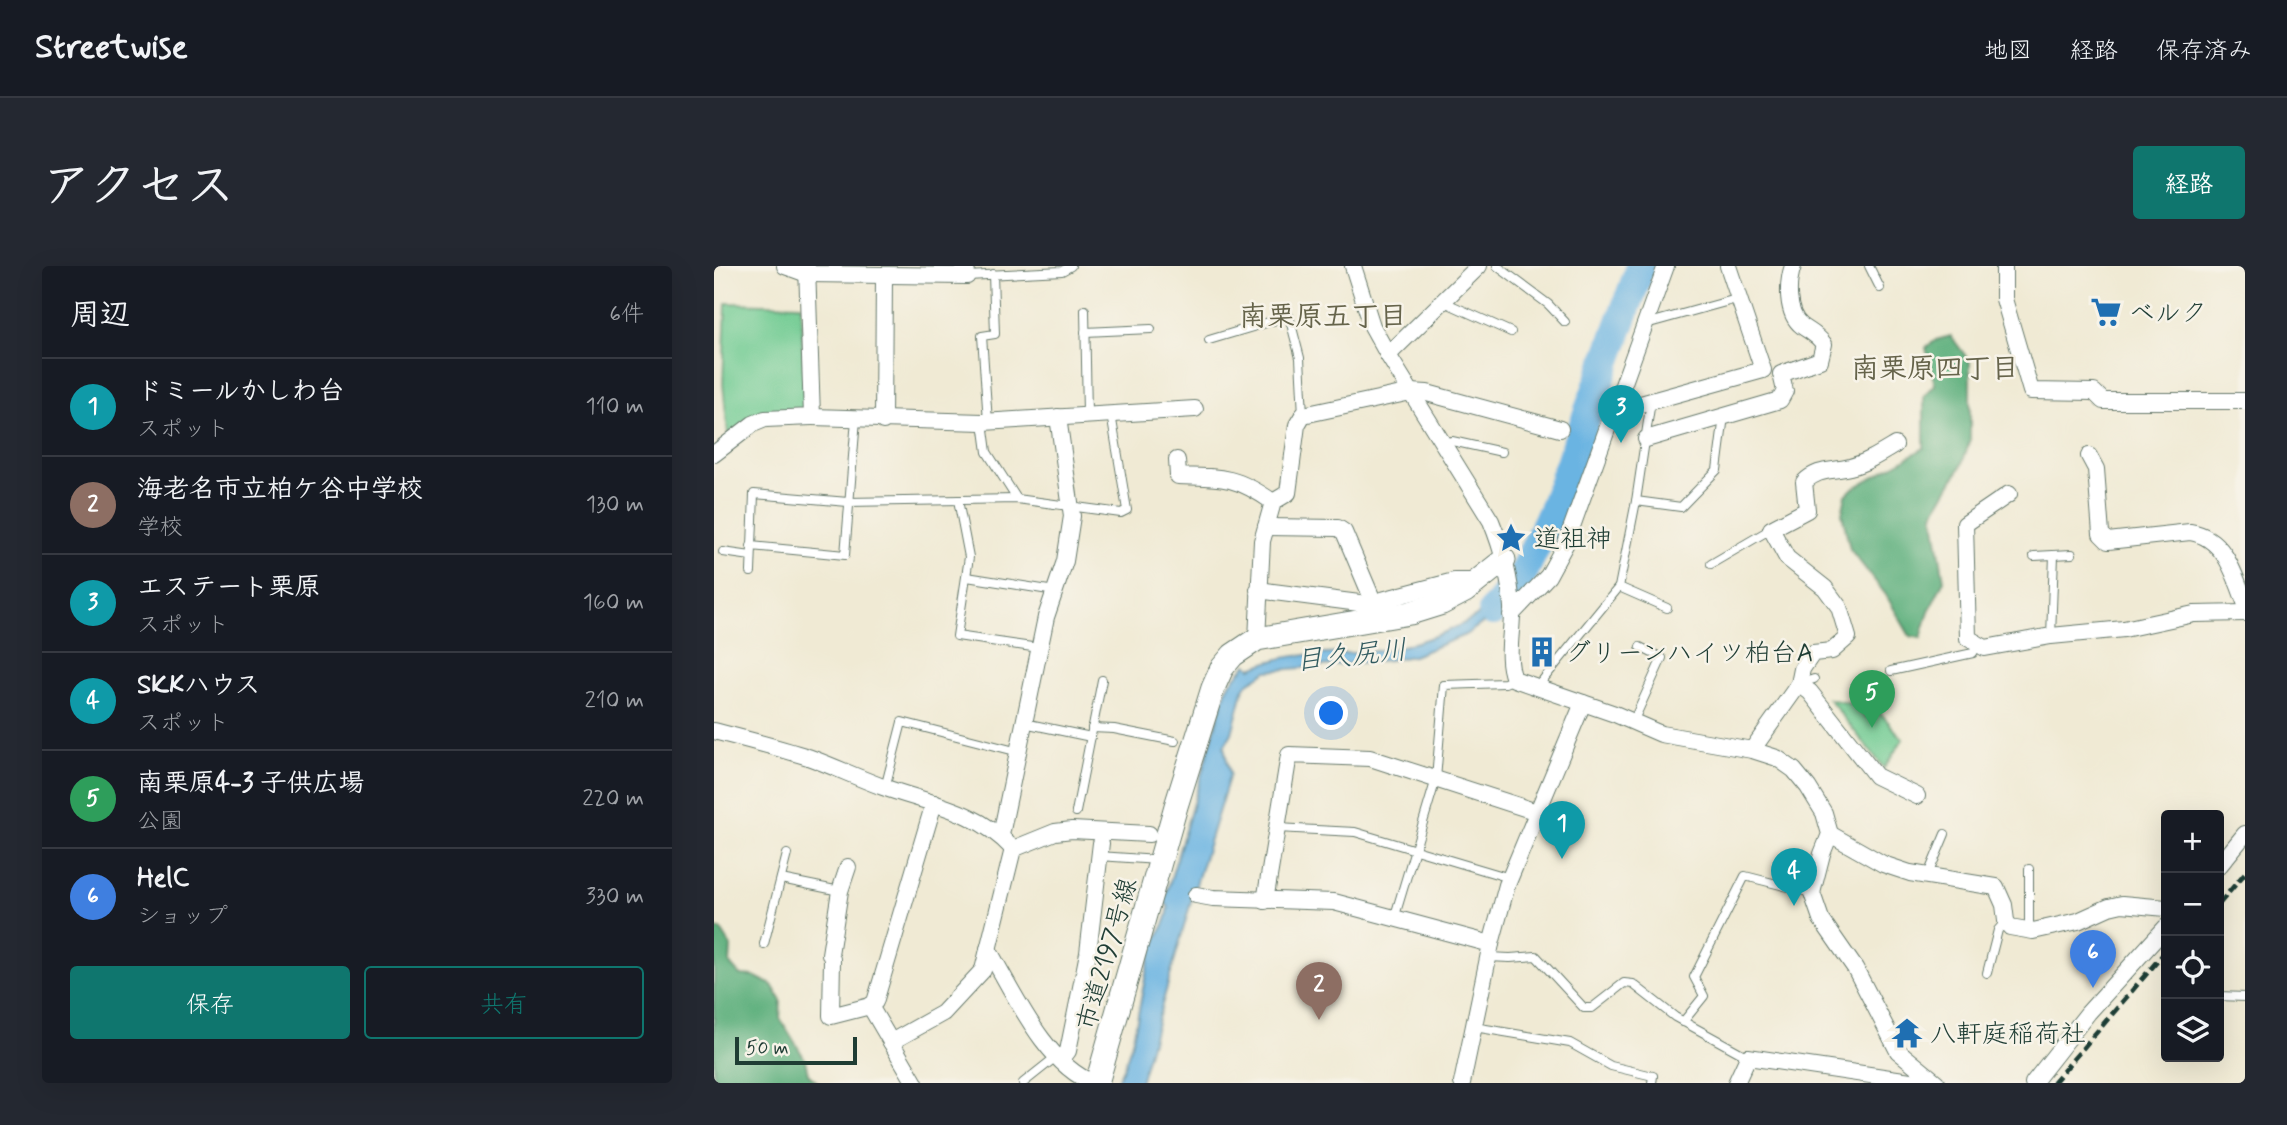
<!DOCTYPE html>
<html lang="ja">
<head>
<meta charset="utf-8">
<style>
  :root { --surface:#171b24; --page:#242831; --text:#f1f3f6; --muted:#9ea1a6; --line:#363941; --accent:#0f766e }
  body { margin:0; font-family:Mynerve,"Klee One",sans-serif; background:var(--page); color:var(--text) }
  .controls { position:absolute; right:21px; bottom:21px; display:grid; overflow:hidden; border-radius:7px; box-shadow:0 7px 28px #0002 }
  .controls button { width:63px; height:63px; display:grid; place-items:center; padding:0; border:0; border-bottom:2px solid var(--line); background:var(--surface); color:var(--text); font:35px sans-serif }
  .scale { position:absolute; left:21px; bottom:18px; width:122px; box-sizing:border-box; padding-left:7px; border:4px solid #1f3d34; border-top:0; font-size:19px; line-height:24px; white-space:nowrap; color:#1f3d34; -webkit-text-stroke:5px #f7f3e8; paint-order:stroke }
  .you { position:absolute; left:618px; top:448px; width:24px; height:24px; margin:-18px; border:5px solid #fff; border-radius:50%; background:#1a73e8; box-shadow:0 0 0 10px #1a73e833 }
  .badge { display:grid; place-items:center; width:46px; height:46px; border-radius:50%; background:var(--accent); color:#fff; font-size:23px; font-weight:700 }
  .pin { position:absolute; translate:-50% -58px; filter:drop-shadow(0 2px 4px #0008) }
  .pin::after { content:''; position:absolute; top:37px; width:24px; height:21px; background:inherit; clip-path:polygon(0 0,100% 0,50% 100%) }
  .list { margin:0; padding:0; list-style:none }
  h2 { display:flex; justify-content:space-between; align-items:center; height:91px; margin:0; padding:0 28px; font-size:30px }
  h2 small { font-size:23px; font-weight:400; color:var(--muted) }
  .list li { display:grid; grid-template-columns:46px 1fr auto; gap:21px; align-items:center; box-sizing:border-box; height:98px; padding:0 28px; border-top:2px solid var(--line) }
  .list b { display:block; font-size:26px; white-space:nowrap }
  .list p { margin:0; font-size:23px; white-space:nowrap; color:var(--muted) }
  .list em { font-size:23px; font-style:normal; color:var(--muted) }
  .actions { display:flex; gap:14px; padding:21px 28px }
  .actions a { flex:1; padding:16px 0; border:2px solid var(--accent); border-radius:7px; text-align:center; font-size:24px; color:var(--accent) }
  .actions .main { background:var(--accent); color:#fff }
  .icon { flex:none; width:38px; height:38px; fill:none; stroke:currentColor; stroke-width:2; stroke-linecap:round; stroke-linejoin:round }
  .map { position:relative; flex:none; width:1531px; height:817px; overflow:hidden; border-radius:7px }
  header { display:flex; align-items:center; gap:42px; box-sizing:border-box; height:98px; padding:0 35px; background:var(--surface); border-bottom:2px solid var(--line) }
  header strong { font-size:33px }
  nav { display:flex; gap:38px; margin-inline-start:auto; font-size:24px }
  .intro { display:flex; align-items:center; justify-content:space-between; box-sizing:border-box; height:168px; padding:0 42px }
  h1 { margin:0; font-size:49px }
  .button { padding:18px 32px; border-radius:7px; background:var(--accent); color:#fff; font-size:24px; font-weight:700 }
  main { display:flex; gap:42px; padding:0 42px }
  aside { flex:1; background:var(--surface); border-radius:7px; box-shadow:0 7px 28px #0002 }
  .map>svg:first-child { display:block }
  .green { fill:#70cb92; stroke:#488463; stroke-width:2 }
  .forest { fill:#5caf7c; stroke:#3e7658; stroke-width:2 }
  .water { fill:#6ab4e2; stroke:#44788b; stroke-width:2 }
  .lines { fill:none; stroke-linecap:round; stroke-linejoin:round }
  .river { stroke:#6ab4e2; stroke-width:30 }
  .lane-casing { stroke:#687a6c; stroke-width:10 }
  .street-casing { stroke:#687a6c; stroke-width:18 }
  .secondary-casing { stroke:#687a6c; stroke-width:25 }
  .lane { stroke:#fff; stroke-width:8 }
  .street { stroke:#fff; stroke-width:16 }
  .secondary { stroke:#fff; stroke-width:23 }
  .rail { stroke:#1f3d34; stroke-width:5; stroke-dasharray:10 5; stroke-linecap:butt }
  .labels { text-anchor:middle; stroke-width:5; stroke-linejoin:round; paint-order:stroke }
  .poi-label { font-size:26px; fill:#1f3d34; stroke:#f7f3e8; text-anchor:start }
  .street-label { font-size:26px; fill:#1f3d34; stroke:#f7f3e8 }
  .neighbourhood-label { font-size:28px; font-weight:bold; fill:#66644b; stroke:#f7f3e8 }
  .water-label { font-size:28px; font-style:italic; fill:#325b60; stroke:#f7f3e8 }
</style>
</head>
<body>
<header>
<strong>Streetwise</strong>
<nav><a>地図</a><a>経路</a><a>保存済み</a></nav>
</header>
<div class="intro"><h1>アクセス</h1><a class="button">経路</a></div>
<main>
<aside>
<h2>周辺<small>6件</small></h2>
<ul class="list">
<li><span class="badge" style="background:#0f9aa8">1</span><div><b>ドミールかしわ台</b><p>スポット</p></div><em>110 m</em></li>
<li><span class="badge" style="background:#8d6e63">2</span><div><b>海老名市立柏ケ谷中学校</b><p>学校</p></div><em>130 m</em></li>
<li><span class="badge" style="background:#0f9aa8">3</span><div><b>エステート栗原</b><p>スポット</p></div><em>160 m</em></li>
<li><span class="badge" style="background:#0f9aa8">4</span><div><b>SKKハウス</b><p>スポット</p></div><em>210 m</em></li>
<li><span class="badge" style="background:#2e9e5b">5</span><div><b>南栗原4-3 子供広場</b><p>公園</p></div><em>220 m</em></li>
<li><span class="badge" style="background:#3f7fe0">6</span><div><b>HelC</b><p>ショップ</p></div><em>330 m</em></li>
</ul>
<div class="actions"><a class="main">保存</a><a>共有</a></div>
</aside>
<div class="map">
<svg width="1531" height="817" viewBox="0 0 1531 817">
  <rect width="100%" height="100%" fill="#f7f3e8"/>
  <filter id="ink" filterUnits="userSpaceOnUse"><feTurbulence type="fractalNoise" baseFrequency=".0143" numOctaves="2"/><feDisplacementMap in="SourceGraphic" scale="14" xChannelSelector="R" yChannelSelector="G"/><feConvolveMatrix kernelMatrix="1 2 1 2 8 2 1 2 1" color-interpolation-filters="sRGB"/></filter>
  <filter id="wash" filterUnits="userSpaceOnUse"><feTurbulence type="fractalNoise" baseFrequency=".00686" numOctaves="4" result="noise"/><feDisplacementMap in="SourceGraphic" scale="28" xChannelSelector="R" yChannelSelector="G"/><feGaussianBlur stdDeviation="1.57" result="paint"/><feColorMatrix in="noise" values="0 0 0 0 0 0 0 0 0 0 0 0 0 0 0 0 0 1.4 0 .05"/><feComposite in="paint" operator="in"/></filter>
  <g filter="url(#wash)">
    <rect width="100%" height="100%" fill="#f0ead4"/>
    <g class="green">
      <path d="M12 37 87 39 91 143 14 168 9 118Z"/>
      <path d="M1115 433 1138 438 1152 451 1162 442 1189 473 1170 502Z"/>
    </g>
    <g class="forest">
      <path d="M1237 70 1256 96V175L1247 200 1219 248 1230 314 1215 345 1207 372 1196 370 1172 329 1136 283 1128 247 1132 229 1138 223 1210 182V130L1221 119 1212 82 1222 74Z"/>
      <path d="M0 662 7 664 17 680 16 698 26 709 40 710 58 719 67 734 66 752 91 793 94 808 104 817H0Z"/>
    </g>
    <path class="water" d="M802 306 805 328 789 343 751 369 699 390 675 394 553 405 534 417 529 425 518 467 510 481 516 508 480 625 426 817H401C424 782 426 720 439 680 444 667 456 654 454 640L450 636 512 425 517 416 533 398 537 402C580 384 609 390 653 386 692 383 752 363 781 336 790 327 796 316 802 306Z"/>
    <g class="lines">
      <path class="river" d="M779 345 808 309 839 244 927 0"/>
    </g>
  </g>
  <g filter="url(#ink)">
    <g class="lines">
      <g class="lane-casing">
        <g id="lane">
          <path d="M783 0 834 38 851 56"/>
          <path d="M1155 0 1166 22"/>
          <path d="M253 10 348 5 357 0"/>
          <path d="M728 35 797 66"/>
          <path d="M371 44 373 148"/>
          <path d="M939 56 1026 32"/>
          <path d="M371 66 437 63"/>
          <path d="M495 74 575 50 586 92 589 149"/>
          <path d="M269 156 273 186 303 233"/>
          <path d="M274 156 268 70 281 68 279 8"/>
          <path d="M729 177 738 175 788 186"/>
          <path d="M244 234 255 291 243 370 325 382"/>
          <path d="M922 235 967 241 1003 204 1010 150"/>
          <path d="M37 280 131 289 142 153"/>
          <path d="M9 286 37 290"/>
          <path d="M1320 290 1358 288"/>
          <path d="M997 298 1057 263"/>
          <path d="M37 306 40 228 134 236 303 233 407 247 413 244 397 148"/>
          <path d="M253 311 341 325"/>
          <path d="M905 321 953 342"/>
          <path d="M1337 370 1340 289"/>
          <path d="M1177 405 1259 387 1264 379"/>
          <path d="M1085 418 1100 413"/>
          <path d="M823 421 905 321 922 235 937 135"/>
          <path d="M919 456 948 392 926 381"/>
          <path d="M310 457 377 471"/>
          <path d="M378 462 400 463 461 475"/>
          <path d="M171 522 188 456 305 486"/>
          <path d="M362 546 388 414"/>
          <path d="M563 562 641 566 796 612"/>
          <path d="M385 590 444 594"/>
          <path d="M1315 603V664"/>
          <path d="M1213 611 1231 568"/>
          <path d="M67 613 126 625"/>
          <path d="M680 653 722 513 730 419 791 417 800 413"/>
          <path d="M50 678 73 588"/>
          <path d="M774 691 796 692 822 690 870 742H878L910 717 919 718 961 751 1034 791"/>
          <path d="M1273 707 1284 664 1292 655"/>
          <path d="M1505 730 1531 731"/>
          <path d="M969 756 990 730 980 711 1031 610 1098 627"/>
          <path d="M760 761 856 777 897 800 939 810 938 817"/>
          <path d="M309 817 343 790"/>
        </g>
      </g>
      <g class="street-casing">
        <g id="street">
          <path d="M71 0 93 8 253 10 252 0"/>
          <path d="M639 0 658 60 674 89 777 255C788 282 796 312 798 341 799 365 791 391 800 413L901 448 947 468 1038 484 1063 492 1080 504 1094 521 1110 547 1116 568 1108 588 1098 627 1107 653 1141 702 1184 785 1223 817"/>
          <path d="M1290 0V33L1317 125 1380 126 1389 135H1531"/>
          <path d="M674 89 765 0"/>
          <path d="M898 146 1049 104 1014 0"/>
          <path d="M98 151 269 156 481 143"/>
          <path d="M169 155 170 9"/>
          <path d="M932 173 1066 134 1071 125 1067 108 1106 94 1110 78C1100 66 1099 68 1088 60 1072 48 1073 17 1079 0"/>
          <path d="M0 188 39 158 51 153 98 151 93 0"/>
          <path d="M1375 190 1382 203 1387 268 1394 275 1476 266C1510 271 1520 307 1531 336"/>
          <path d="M463 194 464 210C508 211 522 210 559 236"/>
          <path d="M1295 228 1251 258 1254 372 1271 382 1337 370 1410 363 1480 348 1531 347"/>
          <path d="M552 261 624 262 630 266 660 337"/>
          <path d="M544 324 653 338 740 315H764"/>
          <path d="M797 349 834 310 852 277 952 0"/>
          <path d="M543 373 548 275 559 236 574 227 583 159 589 149 697 126 713 127 846 163"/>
          <path d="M1085 418 1096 426 1162 510 1203 530"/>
          <path d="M0 465C31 473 63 481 94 491 119 500 144 512 169 521 216 538 264 544 299 583"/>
          <path d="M1038 484 1085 418 1088 403 1099 387 1118 385 1134 371 1125 341 1111 322 1073 292 1057 263 1093 244 1090 216C1105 202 1116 206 1136 201 1152 197 1166 188 1181 179"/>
          <path d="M1116 568 1169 598 1196 607 1282 621 1290 639 1292 655 1296 661 1319 665 1364 655 1395 641 1408 638 1452 642"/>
          <path d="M287 569 332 351 351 295 358 250 344 151"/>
          <path d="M299 583 341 566 358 564 435 568"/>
          <path d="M1505 600 1531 568"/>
          <path d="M134 601 126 625 116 688 118 693 117 750 156 740"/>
          <path d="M482 629 499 632 620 636 777 678 748 817"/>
          <path d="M551 635 575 489 656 492 823 546"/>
          <path d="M777 678 793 619 869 437"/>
          <path d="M274 683C299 725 332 800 380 817"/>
          <path d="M177 776 229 747 269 704 299 583"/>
          <path d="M347 794 354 785 374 687 387 577"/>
          <path d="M201 817 156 740 161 736 220 537"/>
          <path d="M1022 817 1034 791 1210 817"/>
          <path d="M1319 817 1374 747 1452 661"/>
        </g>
      </g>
      <g class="secondary-casing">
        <path id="secondary" d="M383 817 462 540 499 422 508 402 519 389 543 373 696 347 728 337 751 325 790 294"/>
      </g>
      <use href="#lane" class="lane"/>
      <use href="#street" class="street"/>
      <use href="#secondary" class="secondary"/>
      <g class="rail">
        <path d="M1505 638 1531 607"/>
        <path d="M1339 817 1452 685"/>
      </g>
    </g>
  </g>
  <defs>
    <g id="supermarket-bare" transform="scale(2.415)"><path d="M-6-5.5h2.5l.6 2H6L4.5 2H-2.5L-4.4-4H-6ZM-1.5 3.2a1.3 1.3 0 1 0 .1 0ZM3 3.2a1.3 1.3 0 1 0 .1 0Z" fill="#1f6fb2" stroke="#f7f3e8" stroke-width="2.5" paint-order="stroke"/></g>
    <g id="sight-bare" transform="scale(2.415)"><path d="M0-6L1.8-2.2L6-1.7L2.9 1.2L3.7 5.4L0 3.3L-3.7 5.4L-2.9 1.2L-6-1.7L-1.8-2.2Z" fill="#1f6fb2" stroke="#f7f3e8" stroke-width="2.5" paint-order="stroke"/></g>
    <g id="building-bare" transform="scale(2.415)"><path d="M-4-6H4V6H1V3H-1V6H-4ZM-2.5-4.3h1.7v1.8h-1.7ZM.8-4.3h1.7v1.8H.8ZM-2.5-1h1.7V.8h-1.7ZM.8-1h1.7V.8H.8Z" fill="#1f6fb2" stroke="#f7f3e8" stroke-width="2.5" paint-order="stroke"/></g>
    <g id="temple-bare" transform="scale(2.415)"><path d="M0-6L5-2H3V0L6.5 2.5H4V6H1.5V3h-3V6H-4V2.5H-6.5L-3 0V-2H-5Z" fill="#1f6fb2" stroke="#f7f3e8" stroke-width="2.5" paint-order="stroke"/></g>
  </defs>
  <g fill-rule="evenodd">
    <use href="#supermarket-bare" x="1392" y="46"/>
    <use href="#sight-bare" x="797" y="272"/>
    <use href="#building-bare" x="828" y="386"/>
    <use href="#temple-bare" x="1193" y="767"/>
  </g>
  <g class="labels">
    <g class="poi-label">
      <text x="1415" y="55">ベルク</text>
      <text x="820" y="281">道祖神</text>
      <text x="851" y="395">グリーンハイツ柏台A</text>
      <text x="1216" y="776">八軒庭稲荷社</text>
    </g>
    <g class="street-label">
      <text transform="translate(392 688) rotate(-74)" y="9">市道2197号線</text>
    </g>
    <g class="neighbourhood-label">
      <text x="609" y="59">南栗原五丁目</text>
      <text x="1221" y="111">南栗原四丁目</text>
    </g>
    <g class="water-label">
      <text transform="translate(637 388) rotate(-6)" y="10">目久尻川</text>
    </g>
  </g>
</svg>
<div class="controls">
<button>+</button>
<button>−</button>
<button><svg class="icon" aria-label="locate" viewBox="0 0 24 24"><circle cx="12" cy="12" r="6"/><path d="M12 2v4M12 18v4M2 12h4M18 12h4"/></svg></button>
<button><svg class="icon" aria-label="layers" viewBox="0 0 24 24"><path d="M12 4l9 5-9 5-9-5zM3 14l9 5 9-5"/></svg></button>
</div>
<div class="scale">50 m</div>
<div class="you"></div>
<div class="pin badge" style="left:848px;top:593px;background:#0f9aa8">1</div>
<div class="pin badge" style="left:605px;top:754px;background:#8d6e63">2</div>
<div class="pin badge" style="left:907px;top:177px;background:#0f9aa8">3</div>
<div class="pin badge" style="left:1080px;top:640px;background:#0f9aa8">4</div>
<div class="pin badge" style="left:1158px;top:462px;background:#2e9e5b">5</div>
<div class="pin badge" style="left:1379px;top:722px;background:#3f7fe0">6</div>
</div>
</main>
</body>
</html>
